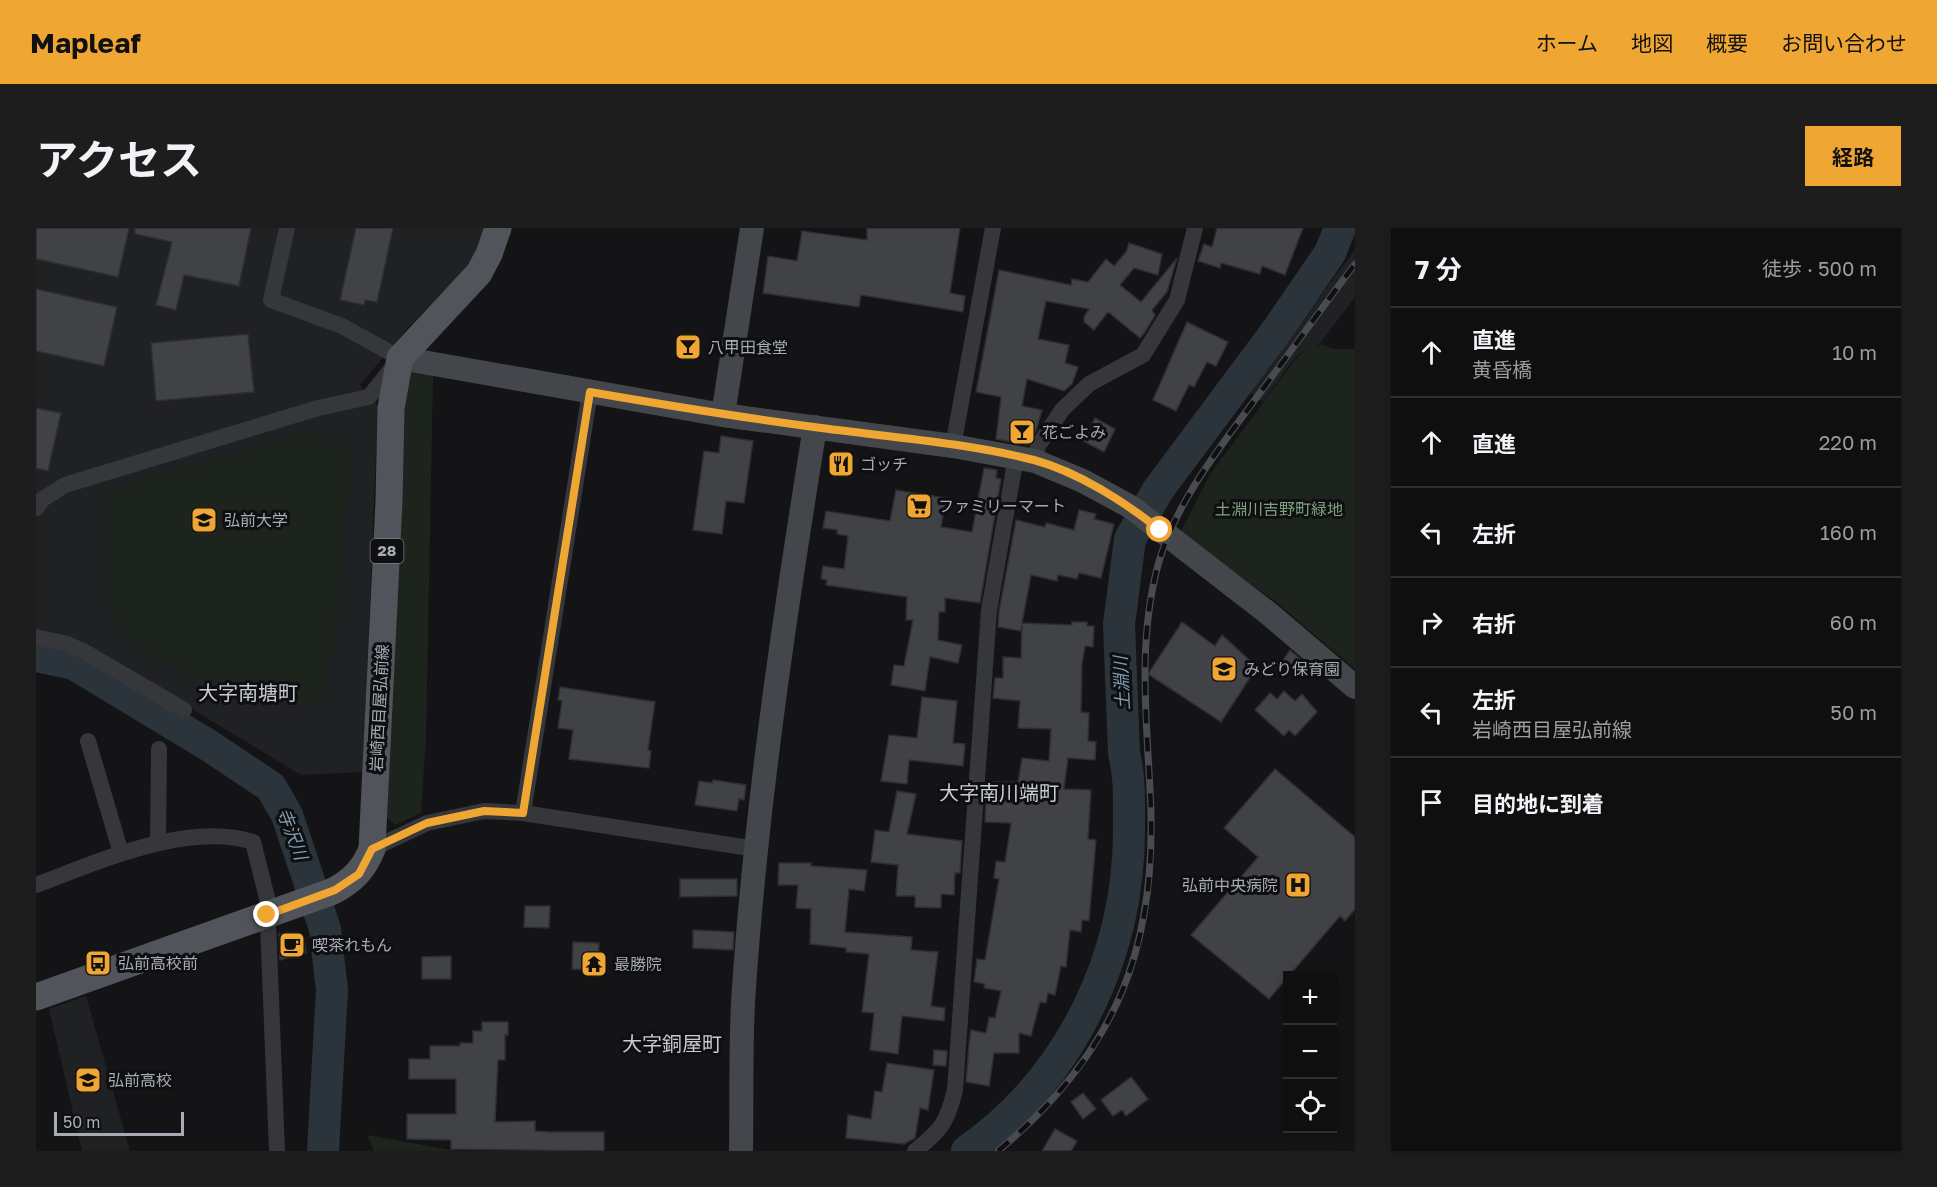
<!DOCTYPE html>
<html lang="ja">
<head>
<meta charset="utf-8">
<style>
  :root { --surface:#0f0f10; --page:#1d1d1e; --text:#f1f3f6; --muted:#9b9c9f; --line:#2f2f30; --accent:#f0a633 }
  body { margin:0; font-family:"Golos Text","Noto Sans JP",sans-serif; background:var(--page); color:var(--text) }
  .controls { position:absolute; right:18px; bottom:18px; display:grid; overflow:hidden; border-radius:0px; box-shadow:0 3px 9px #0003 }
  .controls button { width:54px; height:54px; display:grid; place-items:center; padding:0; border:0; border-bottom:2px solid var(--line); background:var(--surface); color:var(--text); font:30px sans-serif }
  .scale { position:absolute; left:18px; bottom:15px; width:130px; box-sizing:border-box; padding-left:6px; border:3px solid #a6acb6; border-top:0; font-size:16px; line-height:21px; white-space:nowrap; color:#a6acb6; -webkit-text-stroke:4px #0f0f11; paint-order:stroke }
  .stop { position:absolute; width:18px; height:18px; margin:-14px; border:4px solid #f0a633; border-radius:50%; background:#fff }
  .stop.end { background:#f0a633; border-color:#fff; box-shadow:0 2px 6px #0008 }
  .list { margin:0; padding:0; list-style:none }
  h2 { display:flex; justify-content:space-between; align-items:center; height:78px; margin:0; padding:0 24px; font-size:26px }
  h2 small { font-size:20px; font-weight:400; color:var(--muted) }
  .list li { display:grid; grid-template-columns:39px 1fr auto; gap:18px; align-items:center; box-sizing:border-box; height:90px; padding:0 24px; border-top:2px solid var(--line) }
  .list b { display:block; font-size:22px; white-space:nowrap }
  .list p { margin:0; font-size:20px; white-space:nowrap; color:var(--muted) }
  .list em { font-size:20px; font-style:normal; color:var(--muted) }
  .icon { flex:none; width:33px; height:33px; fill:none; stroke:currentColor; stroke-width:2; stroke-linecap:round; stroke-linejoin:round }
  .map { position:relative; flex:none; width:1319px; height:923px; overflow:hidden; border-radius:0px }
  header { display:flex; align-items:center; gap:36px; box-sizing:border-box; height:84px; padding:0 30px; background:var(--accent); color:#111 }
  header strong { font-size:28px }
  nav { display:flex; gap:33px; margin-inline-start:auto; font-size:21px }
  .intro { display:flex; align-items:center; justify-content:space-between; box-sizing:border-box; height:144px; padding:0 36px }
  h1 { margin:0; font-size:42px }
  .button { padding:15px 27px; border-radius:0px; background:var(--accent); color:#111; font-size:21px; font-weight:700 }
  main { display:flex; gap:36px; padding:0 36px }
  aside { flex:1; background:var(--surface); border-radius:0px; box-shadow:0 3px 9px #0003 }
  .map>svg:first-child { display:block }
  .built { fill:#202123 }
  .green { fill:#1d241d }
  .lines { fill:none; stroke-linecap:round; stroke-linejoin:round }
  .river { stroke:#2b343a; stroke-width:32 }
  .building { fill:#404246; stroke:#2e2f32; stroke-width:1.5 }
  .street { stroke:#35373b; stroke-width:16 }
  .secondary { stroke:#43464b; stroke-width:24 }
  .primary { stroke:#51545a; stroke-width:27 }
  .rail-casing { stroke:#484b50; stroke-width:7 }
  .rail { stroke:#0f0f11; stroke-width:4.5; stroke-dasharray:14; stroke-linecap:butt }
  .route { stroke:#f0a633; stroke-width:8 }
  .labels { text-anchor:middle; stroke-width:6; stroke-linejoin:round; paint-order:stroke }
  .shield { fill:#0f0f11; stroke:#797d84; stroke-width:1.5 }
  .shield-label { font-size:15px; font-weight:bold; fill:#a6acb6 }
  .poi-label { font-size:16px; fill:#a6acb6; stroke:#0f0f11; text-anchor:start }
  .park-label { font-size:16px; fill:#7da17e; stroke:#0f0f11 }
  .street-label { font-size:16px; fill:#a6acb6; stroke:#0f0f11 }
  .water-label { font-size:18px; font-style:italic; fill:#7d9cb1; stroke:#0f0f11 }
  .quarter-label { font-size:20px; fill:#c7cbd2; stroke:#0f0f11 }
</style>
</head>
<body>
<header>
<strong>Mapleaf</strong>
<nav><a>ホーム</a><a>地図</a><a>概要</a><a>お問い合わせ</a></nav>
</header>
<div class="intro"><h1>アクセス</h1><a class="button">経路</a></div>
<main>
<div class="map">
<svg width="1319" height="923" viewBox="0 0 1319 923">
  <rect width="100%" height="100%" fill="#141416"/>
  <g class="built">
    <path d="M0 0H449L432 39 375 96 324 157 342 178 327 544 265 547 58 422 0 406Z"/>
    <path d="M1319 22V69L1282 118 1276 115 1257 132 1227 174 1212 163Z"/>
    <path d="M50 768 94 923H46L13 781Z"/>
  </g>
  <g class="green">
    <path d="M1276 115 1283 119 1285 116 1297 121H1319V441L1240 374 1144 305 1175 245 1259 132Z"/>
    <path d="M373 143 397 145 390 510 385 585 359 597 351 589 366 180Z"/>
    <path d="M281 203 316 229 291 472C268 471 244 473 222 470 185 466 104 425 77 399L71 261Z"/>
    <path d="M331 907 421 923H338Z"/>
  </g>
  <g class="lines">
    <g class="river">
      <path d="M0 428 38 436 172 517 235 559 251 587 289 701 296 762 287 923"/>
      <path d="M931 923C1036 849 1094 726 1093 598 1093 573 1094 549 1088 525L1083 396 1094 311 1122 262 1242 101 1294 25 1304 0"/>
    </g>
  </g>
  <g class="building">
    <path d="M0 0H93L82 49 0 31Z"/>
    <path d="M99 0H215L203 58 148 47 140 82 120 77 136 14 99 6Z"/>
    <path d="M320 0H357L341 74 329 72 328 77 304 72Z"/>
    <path d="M831 0H924L914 65 929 68 927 84 825 67 823 79 727 65 732 28 761 33 766 3 831 12Z"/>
    <path d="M1181 0H1267L1249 47 1226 38 1224 46 1185 35 1184 40 1162 33 1168 16 1176 19Z"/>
    <path d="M1093 15 1126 26 1122 47 1098 40 1084 57 1105 74 1141 30 1131 64 1116 82 1119 87 1109 104 1104 110 1072 84 1058 102 1048 94V89L1053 81 1010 73 1002 111 1033 117 1029 135 1042 139 1036 156 1028 163 991 151 986 178 1006 182 1000 203 991 217 960 211 965 169 940 164 963 42 1035 57 1036 51 1052 54 1070 31 1078 38 1090 24Z"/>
    <path d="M0 61 81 79 68 138 0 123Z"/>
    <path d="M1151 94 1192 114 1180 138 1171 134 1158 159 1153 157 1140 183 1117 172Z"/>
    <path d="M212 106 218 164 120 173 115 115Z"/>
    <path d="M0 180 25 185 12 243 0 240Z"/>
    <path d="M1059 190 1079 201 1068 224 1047 213Z"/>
    <path d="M685 208 717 213 708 275 690 273 686 306 657 302 668 223 683 225Z"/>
    <path d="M948 240 961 242 960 250 965 251 944 375 909 370V384H903L902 412 926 417 922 435 894 429 889 463 855 457 858 437 868 438 877 392H870L871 369 790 357 791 352 785 351 787 338 808 341 812 308 801 306V302L787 300 790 283 854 293 860 262 910 270 905 299 936 304Z"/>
    <path d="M1043 282 1060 286 1058 291 1078 296 1065 350 1043 345 1041 351 1022 347 1021 353 995 347 986 395 1036 397V394H1051V398H1058L1057 419 1049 418 1046 436 1045 484 1053 485 1052 513 1060 514 1059 532 1032 530 1028 561 1055 562 1052 611 1060 612 1053 693 1046 692 1045 704 1034 702 1030 739 1025 738 1019 767 1012 765 1010 775 1004 774 995 808 983 805V825H958L953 858 930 854 933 817 935 802 950 805 953 789 959 790 965 763 948 760 949 756 938 754 941 731 949 732 963 651 958 650 960 633 969 634 975 595 949 594 951 554H982L986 530 1013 533 1015 501 982 500 984 473 957 470 959 450H967V429L985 430 986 397 985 403 962 399 963 383 980 292 1009 299 1010 295 1038 302Z"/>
    <path d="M1146 394 1179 418 1186 407 1221 439 1185 494 1112 446Z"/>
    <path d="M1254 422 1269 435 1263 443 1247 432Z"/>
    <path d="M524 459 619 474 612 522 615 523 613 540 533 531 537 502 522 500 526 473 522 472Z"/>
    <path d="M1248 463 1259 473 1266 466 1281 484 1259 508 1253 502 1248 508 1219 482 1234 465 1241 471Z"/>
    <path d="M886 469 921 473 917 515 929 516 927 538 873 532 871 556 845 553 853 507 881 510Z"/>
    <path d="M1239 541 1319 609V681L1309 693 1304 688 1233 771 1155 707 1222 629 1188 600Z"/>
    <path d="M677 552 710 557 708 572 703 571 701 583 659 577 663 553 676 555Z"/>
    <path d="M861 563 880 566 871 606 926 613 924 645H919L918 667 905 666V680L879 679V668H860L862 637 835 634 839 602 853 604Z"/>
    <path d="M743 635H775V638L831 642 828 663 813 661 809 704 876 709 875 722 902 724 895 778 909 780 908 793 866 788 862 826 834 822 838 785 826 784 833 726 810 724V720L774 716 775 681 760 680 762 657H742Z"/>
    <path d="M644 651H701V668L644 669Z"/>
    <path d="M489 678H514L513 700 488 699Z"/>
    <path d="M657 702 698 704 697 722 657 720Z"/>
    <path d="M262 705 268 710 270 725 244 732 243 706Z"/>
    <path d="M537 714 563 715 562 742 536 741Z"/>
    <path d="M415 728V751H386V729Z"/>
    <path d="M446 794H472V807H469V832H462L459 894 499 893V903L513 904H568V923L415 921V912L371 911V886H420V851H373V831H394V818H424V815H437V803H446Z"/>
    <path d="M898 822 911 823 910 838 897 837Z"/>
    <path d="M851 835 898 842 892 882 884 880 879 910 868 916 810 910 812 887 835 891 839 863 846 864Z"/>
    <path d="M1095 849 1112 871 1090 888 1086 882 1077 888 1065 872Z"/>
    <path d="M1047 865 1060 881 1047 891 1035 874Z"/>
    <path d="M1019 901 1041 913 1035 923H1006Z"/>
  </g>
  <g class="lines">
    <g class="street">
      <path d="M917 218 957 0"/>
      <path d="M999 233 1002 218 1026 182 1053 156 1107 127 1141 72 1159 0"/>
      <path d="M0 280 7 271 29 257 282 180 333 169 364 130 306 98 235 72 251 0"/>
      <path d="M0 409 31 416 47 423 148 482"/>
      <path d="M52 513 85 625"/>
      <path d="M487 585 554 164"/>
      <path d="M122 614 123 521"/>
      <path d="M336 621 391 595 448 583 487 585 720 621"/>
      <path d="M0 657C62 634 151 593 217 614L231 670 241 923"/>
      <path d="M879 923C905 902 911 895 919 862L953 382 980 229"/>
    </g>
    <g class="secondary">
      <path d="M364 130 687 187 917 218 999 233 1047 253 1095 279 1232 385 1319 459"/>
      <path d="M687 187 716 0"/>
      <path d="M705 923C706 869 704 813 708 759 721 571 749 385 779 199"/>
    </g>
    <path class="primary" d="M0 769 295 664C316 654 328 641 336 621L353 273 355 180 364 130 443 45 453 26 462 0"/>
    <g class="rail-casing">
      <path id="rail" d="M962 923C1082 823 1123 716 1114 561 1110 486 1102 411 1122 337 1139 276 1181 223 1218 173 1252 127 1285 81 1319 36"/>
    </g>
    <use href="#rail" class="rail"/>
  </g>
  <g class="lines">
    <path class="route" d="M231 687 299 662 323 646 336 621 391 595 448 583 487 585 554 164C629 177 703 189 778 199 851 209 926 214 998 232 1042 244 1089 274 1124 302"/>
  </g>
  <defs>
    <g id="bar-square" transform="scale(1.35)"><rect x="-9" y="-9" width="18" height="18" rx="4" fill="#f0a633" stroke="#0f0f11"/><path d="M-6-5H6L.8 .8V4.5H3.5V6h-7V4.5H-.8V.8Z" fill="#111"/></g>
    <g id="restaurant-square" transform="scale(1.35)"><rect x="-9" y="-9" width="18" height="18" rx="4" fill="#f0a633" stroke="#0f0f11"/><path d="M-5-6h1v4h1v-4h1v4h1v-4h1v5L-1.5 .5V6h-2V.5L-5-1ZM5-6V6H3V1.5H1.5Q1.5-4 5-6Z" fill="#111"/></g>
    <g id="supermarket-square" transform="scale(1.35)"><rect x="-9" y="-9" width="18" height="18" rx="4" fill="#f0a633" stroke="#0f0f11"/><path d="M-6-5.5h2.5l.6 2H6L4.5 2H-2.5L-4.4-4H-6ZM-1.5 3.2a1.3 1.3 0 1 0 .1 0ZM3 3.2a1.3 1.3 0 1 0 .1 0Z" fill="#111"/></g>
    <g id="university-square" transform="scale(1.35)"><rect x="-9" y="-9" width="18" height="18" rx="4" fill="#f0a633" stroke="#0f0f11"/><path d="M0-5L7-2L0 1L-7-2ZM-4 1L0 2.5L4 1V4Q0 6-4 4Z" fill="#111"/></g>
    <g id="school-square" transform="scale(1.35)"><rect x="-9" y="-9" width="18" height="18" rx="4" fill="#f0a633" stroke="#0f0f11"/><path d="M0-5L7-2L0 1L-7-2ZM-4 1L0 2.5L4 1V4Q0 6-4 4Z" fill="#111"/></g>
    <g id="hospital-square" transform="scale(1.35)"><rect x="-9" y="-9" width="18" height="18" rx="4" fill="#f0a633" stroke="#0f0f11"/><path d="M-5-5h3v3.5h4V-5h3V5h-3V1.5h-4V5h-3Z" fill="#111"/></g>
    <g id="cafe-square" transform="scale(1.35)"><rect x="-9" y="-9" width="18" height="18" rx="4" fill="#f0a633" stroke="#0f0f11"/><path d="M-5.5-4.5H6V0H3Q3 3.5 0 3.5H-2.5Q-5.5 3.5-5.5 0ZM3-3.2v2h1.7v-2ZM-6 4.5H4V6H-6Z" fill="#111"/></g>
    <g id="bus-square" transform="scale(1.35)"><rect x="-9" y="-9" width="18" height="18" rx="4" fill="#f0a633" stroke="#0f0f11"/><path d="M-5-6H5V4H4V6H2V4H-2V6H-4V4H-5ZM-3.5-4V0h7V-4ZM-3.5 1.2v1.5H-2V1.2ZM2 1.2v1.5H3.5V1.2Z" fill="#111"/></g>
    <g id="temple-square" transform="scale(1.35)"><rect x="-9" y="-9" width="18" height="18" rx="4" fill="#f0a633" stroke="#0f0f11"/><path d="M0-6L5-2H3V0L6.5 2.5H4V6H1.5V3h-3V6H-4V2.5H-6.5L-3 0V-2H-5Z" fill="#111"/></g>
  </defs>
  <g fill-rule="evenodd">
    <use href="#bar-square" x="652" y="119"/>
    <use href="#bar-square" x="986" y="204"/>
    <use href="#restaurant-square" x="805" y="236"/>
    <use href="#supermarket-square" x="883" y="278"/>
    <use href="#university-square" x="168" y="292"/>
    <use href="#school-square" x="1188" y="441"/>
    <use href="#hospital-square" x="1262" y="657"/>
    <use href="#cafe-square" x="256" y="717"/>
    <use href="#bus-square" x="62" y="735"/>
    <use href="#temple-square" x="558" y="736"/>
    <use href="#school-square" x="52" y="852"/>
  </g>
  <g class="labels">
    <rect class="shield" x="334.5" y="311" width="33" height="24" rx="4.5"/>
    <g class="shield-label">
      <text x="351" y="328">28</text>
    </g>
    <g class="poi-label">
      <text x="672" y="125">八甲田食堂</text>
      <text x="1006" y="210">花ごよみ</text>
      <text x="824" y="242">ゴッチ</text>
      <text x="902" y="284">ファミリーマート</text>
      <text x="188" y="298">弘前大学</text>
      <text x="1208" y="447">みどり保育園</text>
      <text x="1242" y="663" text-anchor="end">弘前中央病院</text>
      <text x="276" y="723">喫茶れもん</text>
      <text x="82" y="741">弘前高校前</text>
      <text x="578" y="742">最勝院</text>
      <text x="72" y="858">弘前高校</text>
    </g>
    <g class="park-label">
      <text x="1243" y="287">土淵川吉野町緑地</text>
    </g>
    <g class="street-label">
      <text transform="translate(343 480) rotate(-87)" y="6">岩崎西目屋弘前線</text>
    </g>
    <g class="water-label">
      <text transform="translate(1086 455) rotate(-93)" y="6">土淵川</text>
      <text transform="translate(256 606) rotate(69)" y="6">寺沢川</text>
    </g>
    <g class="quarter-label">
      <text x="212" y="472">大字南塘町</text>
      <text x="963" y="572">大字南川端町</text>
      <text x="636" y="823">大字銅屋町</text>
    </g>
  </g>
</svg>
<div class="controls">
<button>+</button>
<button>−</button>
<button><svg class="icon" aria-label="locate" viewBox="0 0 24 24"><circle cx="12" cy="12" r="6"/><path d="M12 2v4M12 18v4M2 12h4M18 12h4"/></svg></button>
</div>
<div class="scale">50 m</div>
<div class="stop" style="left:1124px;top:302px"></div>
<div class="stop end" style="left:231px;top:687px"></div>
</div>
<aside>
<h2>7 分<small>徒歩 · 500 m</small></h2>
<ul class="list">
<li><svg class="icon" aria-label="ahead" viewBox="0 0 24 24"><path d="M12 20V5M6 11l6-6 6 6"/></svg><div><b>直進</b><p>黄昏橋</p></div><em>10 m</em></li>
<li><svg class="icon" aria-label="ahead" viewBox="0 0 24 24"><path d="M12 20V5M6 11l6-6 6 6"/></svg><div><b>直進</b></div><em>220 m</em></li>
<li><svg class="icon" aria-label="left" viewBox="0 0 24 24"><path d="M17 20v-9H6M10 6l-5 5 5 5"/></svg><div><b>左折</b></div><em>160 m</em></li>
<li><svg class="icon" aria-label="right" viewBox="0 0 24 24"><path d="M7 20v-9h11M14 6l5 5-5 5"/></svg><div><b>右折</b></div><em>60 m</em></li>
<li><svg class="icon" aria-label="left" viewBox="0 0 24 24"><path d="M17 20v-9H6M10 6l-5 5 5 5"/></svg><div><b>左折</b><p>岩崎西目屋弘前線</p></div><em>50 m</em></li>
<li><svg class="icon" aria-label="arrive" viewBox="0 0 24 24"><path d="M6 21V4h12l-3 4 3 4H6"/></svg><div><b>目的地に到着</b></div></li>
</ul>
</aside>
</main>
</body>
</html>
